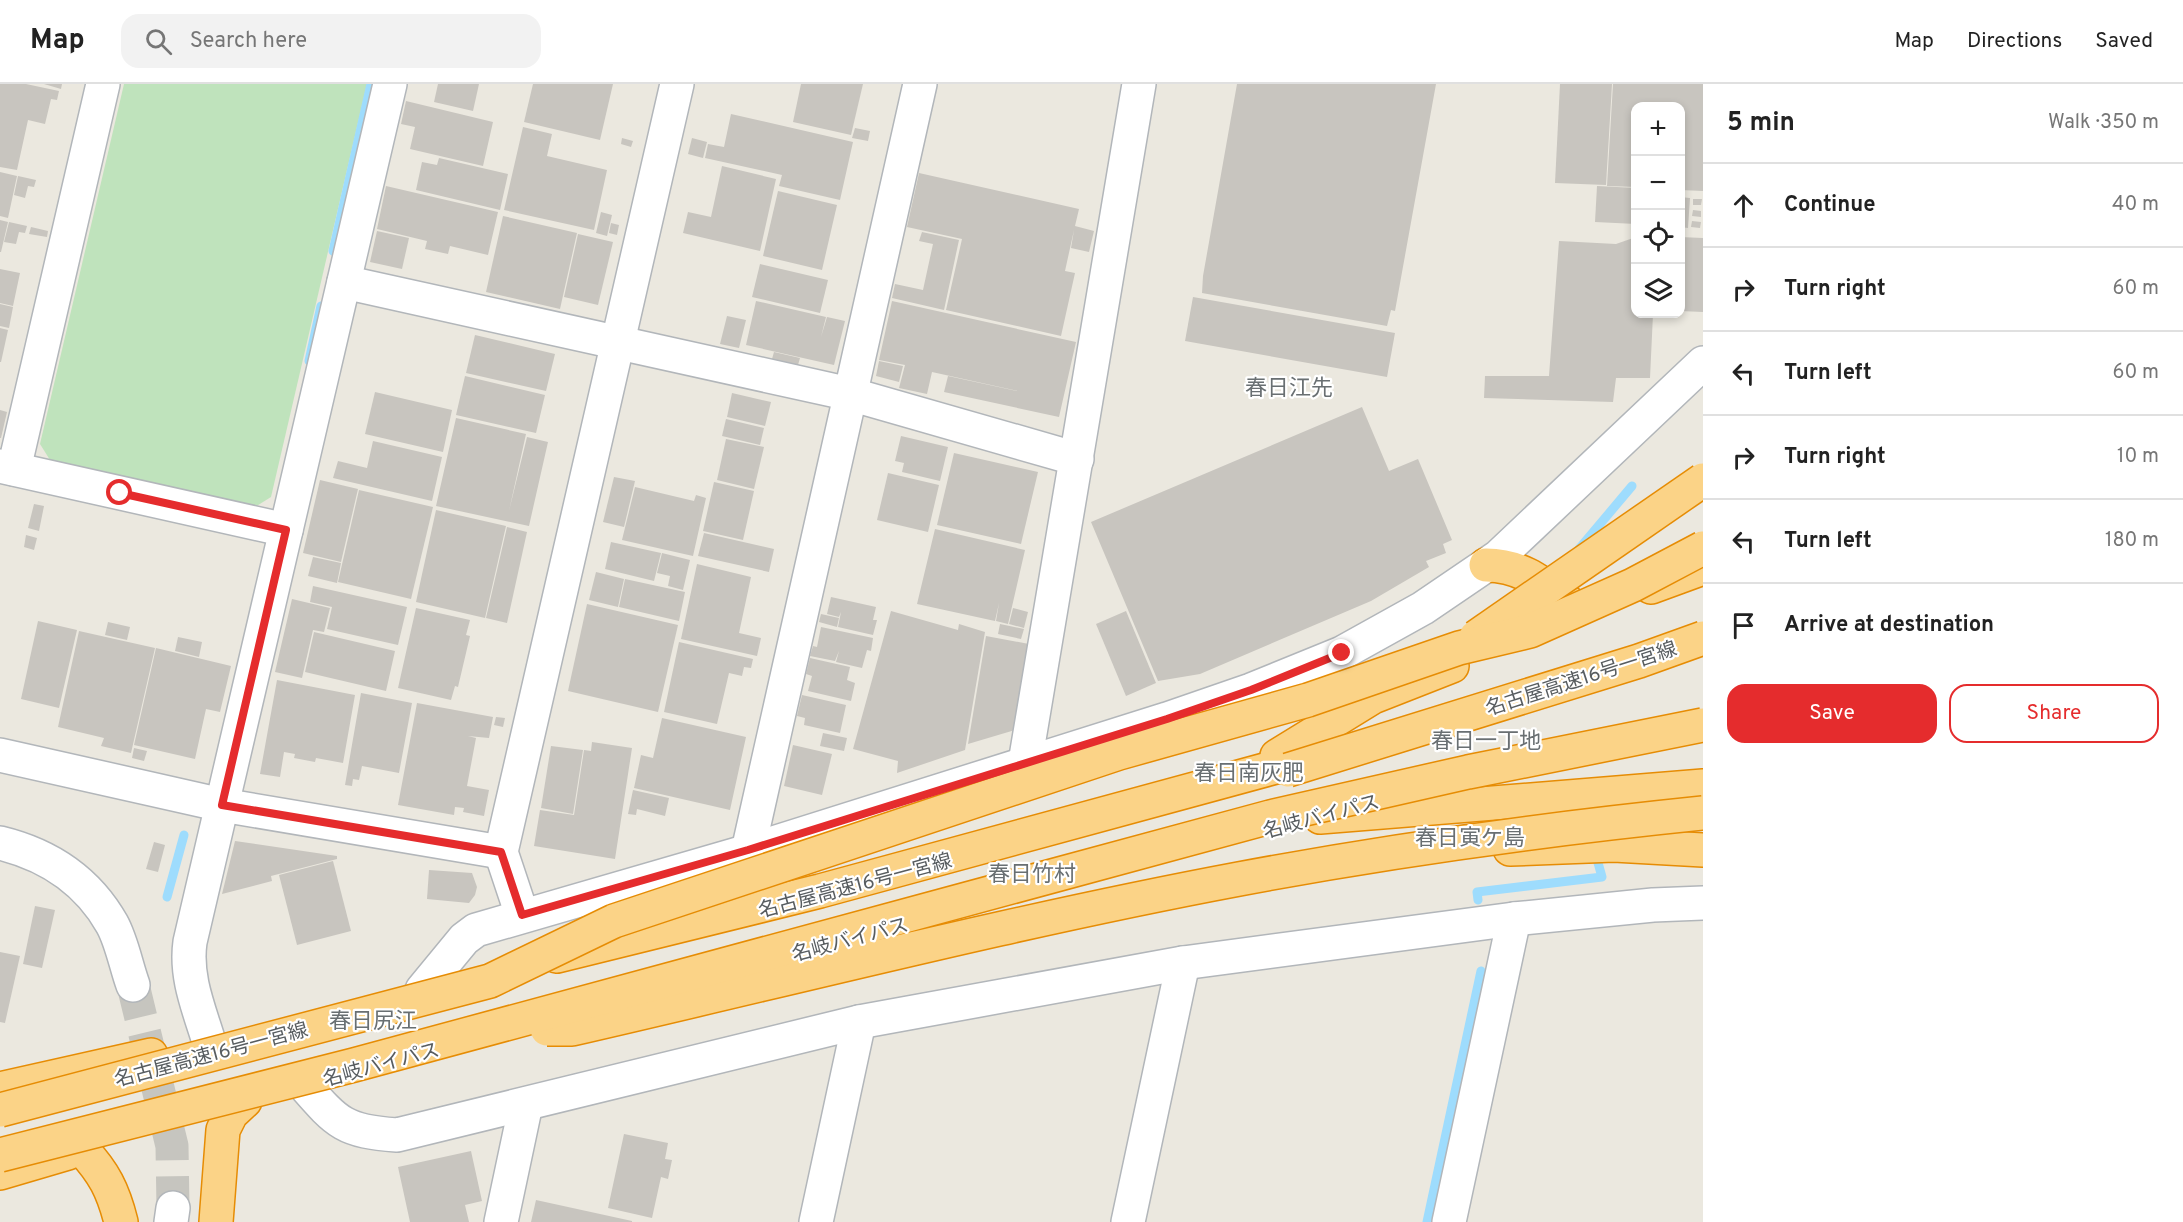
<!DOCTYPE html>
<html lang="en">
<head>
<meta charset="utf-8">
<style>
  :root { --surface:#fff; --page:#f2f2f2; --text:#222; --muted:#767676; --line:#e0e0e0; --accent:#e52c2d }
  body { margin:0; font-family:Overpass,"Noto Sans JP",sans-serif; background:var(--page); color:var(--text) }
  .controls { position:absolute; right:18px; top:18px; display:grid; overflow:hidden; border-radius:12px; box-shadow:0 3px 9px #0003 }
  .controls button { width:54px; height:54px; display:grid; place-items:center; padding:0; border:0; border-bottom:2px solid var(--line); background:var(--surface); color:var(--text); font:30px sans-serif }
  .stop { position:absolute; width:18px; height:18px; margin:-14px; border:4px solid #e52c2d; border-radius:50%; background:#fff }
  .stop.end { background:#e52c2d; border-color:#fff; box-shadow:0 2px 6px #0008 }
  .list { margin:0; padding:0; list-style:none }
  h2 { display:flex; justify-content:space-between; align-items:center; height:78px; margin:0; padding:0 24px; font-size:26px }
  h2 small { font-size:20px; font-weight:400; color:var(--muted) }
  .list li { display:grid; grid-template-columns:39px 1fr auto; gap:18px; align-items:center; box-sizing:border-box; height:84px; padding:0 24px; border-top:2px solid var(--line) }
  .list b { display:block; font-size:22px; white-space:nowrap }
  .list em { font-size:20px; font-style:normal; color:var(--muted) }
  .actions { display:flex; gap:12px; padding:18px 24px }
  .actions a { flex:1; padding:14px 0; border:2px solid var(--accent); border-radius:18px; text-align:center; font-size:21px; color:var(--accent) }
  .actions .main { background:var(--accent); color:#fff }
  .icon { flex:none; width:33px; height:33px; fill:none; stroke:currentColor; stroke-width:2; stroke-linecap:round; stroke-linejoin:round }
  .map { position:relative; flex:none; width:1703px; height:1138px; overflow:hidden }
  header { display:flex; align-items:center; gap:36px; box-sizing:border-box; height:84px; padding:0 30px; background:var(--surface); border-bottom:2px solid var(--line) }
  header strong { font-size:28px }
  nav { display:flex; gap:33px; margin-inline-start:auto; font-size:21px }
  .search { width:420px; height:54px; background:var(--page); display:flex; align-items:center; gap:15px; box-sizing:border-box; padding:0 21px; border-radius:18px; color:var(--muted); font-size:22px }
  main { display:flex }
  aside { flex:1; background:var(--surface) }
  .map>svg:first-child { display:block }
  .green { fill:#bfe3bc }
  .lines { fill:none; stroke-linecap:round; stroke-linejoin:round }
  .stream { stroke:#9edcfd; stroke-width:9 }
  .building { fill:#c8c5bf }
  .minor-tunnel { stroke:#c6c5bf; stroke-width:33; stroke-dasharray:33 16; stroke-linecap:butt }
  .minor-casing { stroke:#b2b6ba; stroke-width:36 }
  .highway-casing { stroke:#e68c04; stroke-width:36 }
  .minor { stroke:#fff; stroke-width:33 }
  .highway { stroke:#fbd387; stroke-width:33 }
  .highway-bridge-casing { stroke:#e68c04; stroke-width:36; stroke-linecap:butt }
  .highway-bridge { stroke:#fbd387; stroke-width:33 }
  .route { stroke:#e52c2d; stroke-width:8 }
  .labels { text-anchor:middle; stroke-width:4.5; stroke-linejoin:round; paint-order:stroke }
  .street-label { font-size:20px; fill:#585d60; stroke:#fff }
  .quarter-label { font-size:22px; fill:#696f72; stroke:#fff }
</style>
</head>
<body>
<header>
<strong>Map</strong>
<div class="search"><svg class="icon" aria-label="search" viewBox="0 0 24 24"><circle cx="10" cy="10" r="6"/><path d="M15 15l6 6"/></svg>Search here</div>
<nav><a>Map</a><a>Directions</a><a>Saved</a></nav>
</header>
<main>
<div class="map">
<svg width="1703" height="1138" viewBox="0 0 1703 1138">
  <rect width="100%" height="100%" fill="#ebe8df"/>
  <path class="green" d="M124 0H367L271 413 255 423 50 376 40 360Z"/>
  <g class="lines">
    <g class="stream">
      <path d="M333 167 371 0"/>
      <path d="M309 277 321 222"/>
      <path d="M1579 465 1632 402"/>
      <path d="M167 813 184 751"/>
      <path d="M1478 816 1477 808 1602 793 1595 768"/>
      <path d="M1427 1138 1481 887"/>
    </g>
  </g>
  <g class="building">
    <path d="M0 0H26L59 7 57 16 51 15 45 40 28 36 17 86 0 83Z"/>
    <path d="M44 0H62L61 5Z"/>
    <path d="M438 0H479L473 27 434 18Z"/>
    <path d="M533 0H613L600 56 524 38Z"/>
    <path d="M801 0H863L851 51 793 38Z"/>
    <path d="M1237 0H1436L1395 227 1391 226 1387 242 1202 209 1203 192Z"/>
    <path d="M1560 0H1612L1606 101 1555 99Z"/>
    <path d="M1613 0H1703V107L1680 106V22H1636V103L1607 102Z"/>
    <path d="M406 17 493 38 483 82 410 65 415 43 401 40Z"/>
    <path d="M731 30 853 58 840 116 779 102 782 91 705 74 708 60 724 63Z"/>
    <path d="M523 43 552 50 547 72 607 86 594 146 504 126Z"/>
    <path d="M855 44 870 47 868 57 852 54Z"/>
    <path d="M622 54 633 57 631 63 621 60Z"/>
    <path d="M692 54 707 58 703 74 688 70Z"/>
    <path d="M439 74 508 90 500 126 416 106 422 78 437 81Z"/>
    <path d="M722 82 776 95 760 167 683 149 688 128 711 133Z"/>
    <path d="M0 88 17 92 8 134 0 132Z"/>
    <path d="M919 89 1079 125 1075 142 1094 147 1089 168 1071 164 1074 146 1065 187 1075 189 1061 252 946 226 962 155 907 143Z"/>
    <path d="M18 92 36 96 34 103 28 102 25 114 14 111Z"/>
    <path d="M386 102 498 128 488 171 450 162 448 170 425 165 427 157 377 145Z"/>
    <path d="M1597 102 1636 104V140L1595 138Z"/>
    <path d="M778 107 837 121 822 186 763 172Z"/>
    <path d="M1680 113 1690 114 1688 144 1680 143Z"/>
    <path d="M1693 115H1702L1701 121H1693Z"/>
    <path d="M1693 126 1701 127V133L1692 132Z"/>
    <path d="M601 128 612 131 607 152 596 149Z"/>
    <path d="M503 132 577 149 560 225 486 208Z"/>
    <path d="M0 136 8 138 1 168H0Z"/>
    <path d="M1692 137 1701 138 1700 144 1691 143Z"/>
    <path d="M9 138 27 142 25 149 19 148 16 160 4 158Z"/>
    <path d="M611 139 619 141 617 151 609 149Z"/>
    <path d="M31 143 48 147 47 153 29 150Z"/>
    <path d="M377 147 409 154 402 185 370 178Z"/>
    <path d="M922 148 959 156 944 226 892 214 895 200 923 206 933 160 919 157Z"/>
    <path d="M578 150 613 158 598 221 564 213Z"/>
    <path d="M1636 153V230H1653L1650 294H1616L1613 318 1484 314 1485 292H1549L1559 157 1616 160Z"/>
    <path d="M1680 153 1703 154V228L1680 227Z"/>
    <path d="M760 180 828 196 820 229 752 213Z"/>
    <path d="M0 185 20 189 13 222 0 219Z"/>
    <path d="M1193 213 1395 249 1387 293 1185 257Z"/>
    <path d="M756 217 826 233 821 253 827 233 845 237 834 281 746 261Z"/>
    <path d="M892 217 1076 258 1059 333 944 308 948 292 1049 314 932 288 927 310 899 304 905 281 879 276Z"/>
    <path d="M0 220 13 223 9 244 0 242Z"/>
    <path d="M727 232 746 236 739 264 720 260Z"/>
    <path d="M0 244 8 246 1 278H0Z"/>
    <path d="M475 251 555 270 546 307 466 289Z"/>
    <path d="M774 268 800 274 798 281 772 275Z"/>
    <path d="M879 277 903 282 899 298 876 292Z"/>
    <path d="M465 292 545 311 536 349 456 331Z"/>
    <path d="M375 308 452 326 443 368 365 350Z"/>
    <path d="M732 309 771 318 765 342 727 333Z"/>
    <path d="M1362 323 1389 387 1418 375 1452 456 1443 460 1446 469 1426 477 1429 483 1371 517 1200 590 1158 597 1091 438Z"/>
    <path d="M0 326 7 328 1 354H0Z"/>
    <path d="M456 334 526 350 509 427 527 353 548 358 529 442 436 422Z"/>
    <path d="M726 335 764 344 760 361 722 352Z"/>
    <path d="M901 352 948 363 940 397 902 388 904 379 895 377Z"/>
    <path d="M726 355 764 363 754 405 717 396Z"/>
    <path d="M373 357 442 373 432 417 333 394 338 377 367 384Z"/>
    <path d="M954 369 1038 388 1021 460 937 441Z"/>
    <path d="M888 389 939 401 928 448 877 436Z"/>
    <path d="M614 393 635 397 624 443 603 438Z"/>
    <path d="M320 396 358 405 341 478 303 469Z"/>
    <path d="M714 398 754 407 743 456 703 447Z"/>
    <path d="M635 403 694 417 696 411 706 414 693 472 622 456Z"/>
    <path d="M359 406 433 423 411 515 338 498Z"/>
    <path d="M34 420 44 422 39 447 28 444Z"/>
    <path d="M436 426 506 442 485 534 416 518Z"/>
    <path d="M507 443 527 448 507 539 486 534Z"/>
    <path d="M935 445 1025 466 1008 540 996 537 999 519 995 537 917 520Z"/>
    <path d="M704 449 774 465 769 488 698 472Z"/>
    <path d="M26 451 37 454 34 466 24 463Z"/>
    <path d="M611 458 661 469 654 497 605 485Z"/>
    <path d="M662 469 690 476 683 506 668 502 670 492 657 489Z"/>
    <path d="M313 473 341 479 337 499 308 492Z"/>
    <path d="M697 480 751 493 739 549 761 554 757 572 681 555Z"/>
    <path d="M596 488 624 495 618 523 589 516Z"/>
    <path d="M625 495 685 508 679 537 619 523Z"/>
    <path d="M313 502 407 523 398 561 327 545 332 523 310 518Z"/>
    <path d="M831 513 876 523 873 536H877L873 551 838 543 841 528 839 533 827 530Z"/>
    <path d="M292 515 330 524 324 548 313 546 302 594 275 588Z"/>
    <path d="M587 520 678 541 658 628 568 607Z"/>
    <path d="M416 524 470 536 466 551 470 552 458 603 455 602 451 616 398 604Z"/>
    <path d="M1013 524 1028 528 1024 544 1009 540Z"/>
    <path d="M891 527 958 546 959 540 985 548 965 666 897 689 898 677 853 665Z"/>
    <path d="M1126 527 1156 599 1126 612 1096 540Z"/>
    <path d="M821 530 839 534 837 543 819 538Z"/>
    <path d="M38 537 77 546 59 624 21 615Z"/>
    <path d="M108 538 130 543 127 556 105 551Z"/>
    <path d="M1000 540 1024 545 1021 555 998 550Z"/>
    <path d="M821 543 873 554 871 567 867 566 862 584 836 578 839 567 835 577 810 572 813 562 817 563Z"/>
    <path d="M79 547 155 564 131 669 101 662 104 654 58 643Z"/>
    <path d="M314 548 395 567 386 607 305 588Z"/>
    <path d="M986 552 1029 560 1015 646 968 660Z"/>
    <path d="M178 553 202 558 199 573 175 567Z"/>
    <path d="M679 558 753 575 751 584 744 583 742 592 729 589 717 640 664 628Z"/>
    <path d="M156 564 231 582 220 628 206 625 195 675 134 661Z"/>
    <path d="M810 574 850 583 847 596 855 599 851 617 808 607 812 592 806 590Z"/>
    <path d="M277 596 355 611 343 679 316 674 315 678 294 674 295 670 284 668 280 693 260 690Z"/>
    <path d="M361 609 412 619 399 689 362 682 359 696 353 695 352 702 345 701Z"/>
    <path d="M802 611 846 621 840 649 804 641 805 634 797 632Z"/>
    <path d="M417 619 493 633 489 654 468 652 476 654 467 702 489 706 484 732 463 728 464 724 455 723 454 731 398 721Z"/>
    <path d="M496 633 505 634 503 643 494 641Z"/>
    <path d="M662 634 746 653 730 726 634 704 641 671 653 674Z"/>
    <path d="M823 649 847 654 844 667 820 662Z"/>
    <path d="M592 658 632 664 615 775 534 762 540 726 574 731 584 666 591 667Z"/>
    <path d="M793 661 832 670 822 711 784 702Z"/>
    <path d="M551 662 583 666 573 730 541 724Z"/>
    <path d="M134 664 147 667 144 677 132 674Z"/>
    <path d="M633 706 669 714 665 732 637 725 636 731 628 730Z"/>
    <path d="M235 757 337 772V775L271 792 272 797 222 810Z"/>
    <path d="M154 758 165 761 158 788 146 785Z"/>
    <path d="M333 777 351 847 297 861 279 791Z"/>
    <path d="M429 786 472 789 477 803 475 811 469 819 427 815Z"/>
    <path d="M35 822 55 826 42 884 23 880Z"/>
    <path d="M0 868 20 872 5 939 0 938Z"/>
    <path d="M624 1050 668 1059 665 1075 672 1076 668 1095 661 1093 652 1134 608 1124Z"/>
    <path d="M471 1067 482 1117 465 1121 469 1138H410L398 1083Z"/>
    <path d="M536 1116 632 1137V1138H531Z"/>
  </g>
  <g class="lines">
    <path class="minor-tunnel" d="M133 901 172 1062 173 1124"/>
    <g class="minor-casing">
      <g id="minor">
        <path d="M344 198 850 310 1077 375"/>
        <path d="M0 382 286 446"/>
        <path d="M14 385 103 0"/>
        <path d="M0 671 222 721 501 768"/>
        <path d="M1025 679 1139 0"/>
        <path d="M0 759C49 771 87 796 112 840 122 858 126 882 133 901"/>
        <path d="M748 767 920 0"/>
        <path d="M522 831 501 768 677 0"/>
        <path d="M422 906 464 855 476 846 748 767 1167 635 1251 606 1342 569 1423 524 1498 473 1703 279"/>
        <path d="M209 958C199 925 185 893 190 858L390 0"/>
        <path d="M304 1001C338 1040 344 1047 397 1051L859 938 1183 879 1514 835 1653 821 1703 819"/>
        <path d="M171 1138 173 1124"/>
        <path d="M501 1138 526 1020"/>
        <path d="M816 1138 859 938"/>
        <path d="M1128 1138 1183 879"/>
        <path d="M1449 1138 1514 835"/>
      </g>
    </g>
    <g class="highway-casing">
      <g id="highway">
        <path d="M1486 481C1521 481 1542 499 1569 519"/>
        <path d="M1651 503 1703 484"/>
        <path d="M1277 672 1373 613 1452 582"/>
        <path d="M1320 733 1703 702"/>
        <path d="M1510 765 1614 761 1703 766"/>
        <path d="M557 872 820 807 1316 672"/>
        <path d="M0 1005 151 971"/>
        <path d="M82 1065C104 1089 113 1106 121 1138"/>
        <path d="M0 1089 68 1069"/>
        <path d="M216 1138 223 1046 231 1030 245 1017"/>
      </g>
    </g>
    <use href="#minor" class="minor"/>
    <use href="#highway" class="highway"/>
    <g class="highway-bridge-casing">
      <g id="highway-bridge">
        <path d="M1476 553 1703 396"/>
        <path d="M1288 686 1639 577 1703 554"/>
        <path d="M547 945H572C794 894 1015 837 1239 795 1393 766 1547 745 1703 729"/>
        <path d="M0 1026 490 897 614 837 1119 669 1308 616 1459 564 1530 547 1633 501 1703 464"/>
        <path d="M0 1071 354 981 1270 733 1468 688 1703 641"/>
      </g>
    </g>
    <use href="#highway-bridge" class="highway-bridge"/>
  </g>
  <g class="lines">
    <path class="route" d="M120 409 286 446 222 721 501 768 522 831 748 766 1167 635 1251 606 1342 569"/>
  </g>
  <g class="labels">
    <g class="street-label">
      <text transform="translate(1581 594) rotate(-18)" y="7">名古屋高速16号一宮線</text>
      <text transform="translate(1321 732) rotate(-15)" y="7">名岐バイパス</text>
      <text transform="translate(855 801) rotate(-15)" y="7">名古屋高速16号一宮線</text>
      <text transform="translate(850 855) rotate(-15)" y="7">名岐バイパス</text>
      <text transform="translate(211 970) rotate(-15)" y="7">名古屋高速16号一宮線</text>
      <text transform="translate(381 980) rotate(-15)" y="7">名岐バイパス</text>
    </g>
    <g class="quarter-label">
      <text x="1289" y="311">春日江先</text>
      <text x="1486" y="664">春日一丁地</text>
      <text x="1249" y="696">春日南灰肥</text>
      <text x="1470" y="761">春日寅ケ島</text>
      <text x="1032" y="797">春日竹村</text>
      <text x="373" y="944">春日尻江</text>
    </g>
  </g>
</svg>
<div class="controls">
<button>+</button>
<button>−</button>
<button><svg class="icon" aria-label="locate" viewBox="0 0 24 24"><circle cx="12" cy="12" r="6"/><path d="M12 2v4M12 18v4M2 12h4M18 12h4"/></svg></button>
<button><svg class="icon" aria-label="layers" viewBox="0 0 24 24"><path d="M12 4l9 5-9 5-9-5zM3 14l9 5 9-5"/></svg></button>
</div>
<div class="stop" style="left:120px;top:409px"></div>
<div class="stop end" style="left:1342px;top:569px"></div>
</div>
<aside>
<h2>5 min<small>Walk · 350 m</small></h2>
<ul class="list">
<li><svg class="icon" aria-label="ahead" viewBox="0 0 24 24"><path d="M12 20V5M6 11l6-6 6 6"/></svg><div><b>Continue</b></div><em>40 m</em></li>
<li><svg class="icon" aria-label="right" viewBox="0 0 24 24"><path d="M7 20v-9h11M14 6l5 5-5 5"/></svg><div><b>Turn right</b></div><em>60 m</em></li>
<li><svg class="icon" aria-label="left" viewBox="0 0 24 24"><path d="M17 20v-9H6M10 6l-5 5 5 5"/></svg><div><b>Turn left</b></div><em>60 m</em></li>
<li><svg class="icon" aria-label="right" viewBox="0 0 24 24"><path d="M7 20v-9h11M14 6l5 5-5 5"/></svg><div><b>Turn right</b></div><em>10 m</em></li>
<li><svg class="icon" aria-label="left" viewBox="0 0 24 24"><path d="M17 20v-9H6M10 6l-5 5 5 5"/></svg><div><b>Turn left</b></div><em>180 m</em></li>
<li><svg class="icon" aria-label="arrive" viewBox="0 0 24 24"><path d="M6 21V4h12l-3 4 3 4H6"/></svg><div><b>Arrive at destination</b></div></li>
</ul>
<div class="actions"><a class="main">Save</a><a>Share</a></div>
</aside>
</main>
</body>
</html>
